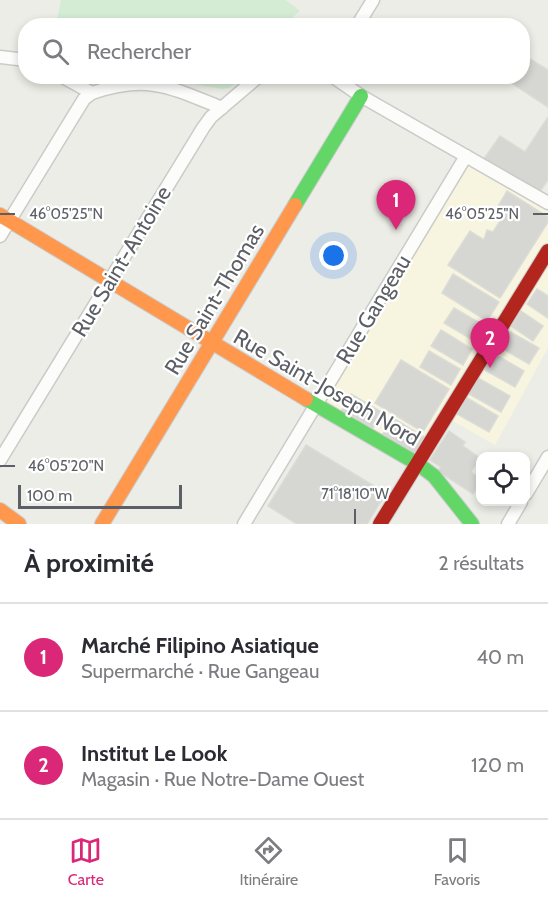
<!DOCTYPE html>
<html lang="fr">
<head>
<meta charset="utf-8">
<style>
  :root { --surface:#fff; --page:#f2f2f3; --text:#2b2b33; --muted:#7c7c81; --line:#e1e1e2; --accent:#db2777 }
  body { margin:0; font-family:Cabin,sans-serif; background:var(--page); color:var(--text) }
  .controls { position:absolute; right:18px; bottom:18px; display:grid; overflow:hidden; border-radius:12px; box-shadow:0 3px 9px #0003 }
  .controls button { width:54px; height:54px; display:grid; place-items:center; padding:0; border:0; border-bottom:2px solid var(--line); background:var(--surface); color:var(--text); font:30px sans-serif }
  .scale { position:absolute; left:18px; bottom:15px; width:164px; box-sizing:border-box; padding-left:6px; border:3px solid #5c5f66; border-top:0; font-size:16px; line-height:21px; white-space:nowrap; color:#5c5f66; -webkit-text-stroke:4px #fff; paint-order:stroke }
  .you { position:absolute; left:334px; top:256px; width:21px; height:21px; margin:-15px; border:4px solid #fff; border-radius:50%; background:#1a73e8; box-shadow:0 0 0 9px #1a73e833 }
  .badge { display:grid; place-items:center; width:39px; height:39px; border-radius:50%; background:var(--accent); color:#fff; font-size:20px; font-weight:700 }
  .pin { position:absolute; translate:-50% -50px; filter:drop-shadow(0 2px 3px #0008) }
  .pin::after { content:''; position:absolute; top:32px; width:21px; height:18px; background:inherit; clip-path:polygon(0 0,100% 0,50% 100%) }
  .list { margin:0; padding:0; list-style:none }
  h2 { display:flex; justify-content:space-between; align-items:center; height:78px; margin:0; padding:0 24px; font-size:26px }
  h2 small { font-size:20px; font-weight:400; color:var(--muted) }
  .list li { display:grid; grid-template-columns:39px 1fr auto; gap:18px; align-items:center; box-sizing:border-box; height:108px; padding:0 24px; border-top:2px solid var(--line) }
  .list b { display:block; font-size:22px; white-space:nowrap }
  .list p { margin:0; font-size:20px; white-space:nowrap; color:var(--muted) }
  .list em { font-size:20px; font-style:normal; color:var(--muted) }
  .icon { flex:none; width:33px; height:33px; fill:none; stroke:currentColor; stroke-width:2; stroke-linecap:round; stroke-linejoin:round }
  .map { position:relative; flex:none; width:548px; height:524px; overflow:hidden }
  .search { position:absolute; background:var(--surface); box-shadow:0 3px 9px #0003; left:18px; right:18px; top:18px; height:66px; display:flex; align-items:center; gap:15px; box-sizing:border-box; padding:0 21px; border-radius:24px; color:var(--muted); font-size:22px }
  .sheet { height:294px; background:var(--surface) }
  nav { display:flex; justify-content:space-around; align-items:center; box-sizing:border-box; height:84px; border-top:2px solid var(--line); background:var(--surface); font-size:16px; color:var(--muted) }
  nav a { display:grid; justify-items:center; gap:3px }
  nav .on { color:var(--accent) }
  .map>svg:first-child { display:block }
  .commercial { fill:#f7f5e0 }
  .green { fill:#d4ebd4 }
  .building { fill:#d6d6d2; stroke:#dcdcd6; stroke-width:1.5 }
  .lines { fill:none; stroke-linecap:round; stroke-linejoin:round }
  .street-casing { stroke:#cacbc9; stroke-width:15 }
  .fast-casing { stroke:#cacccb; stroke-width:16 }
  .slow-casing { stroke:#cacccb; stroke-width:16 }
  .jam-casing { stroke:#cacccb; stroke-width:16 }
  .street { stroke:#fcfcfb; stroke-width:12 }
  .fast { stroke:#63d668; stroke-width:14 }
  .slow { stroke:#ff974d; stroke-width:14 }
  .jam { stroke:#b3261e; stroke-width:14 }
  .ticks { fill:none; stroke:#5c5f66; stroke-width:2 }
  .labels { text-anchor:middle; stroke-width:4.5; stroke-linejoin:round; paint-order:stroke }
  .street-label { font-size:22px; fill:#5c5f66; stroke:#fff }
  .ticks-label { font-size:15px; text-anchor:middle; fill:#5c5f66; stroke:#fff; stroke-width:4.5; stroke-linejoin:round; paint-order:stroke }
</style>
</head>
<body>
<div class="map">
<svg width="548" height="524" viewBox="0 0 548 524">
  <rect width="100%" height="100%" fill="#edede7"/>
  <path class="commercial" d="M468 160 548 210V348L495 445 453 421 427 464 318 404Z"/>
  <g class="green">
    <path d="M61 0H286L300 11 284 25H56Z"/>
    <path d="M154 77 244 76V77L229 88 222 89Z"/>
  </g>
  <g class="building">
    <path d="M530 59 548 70V107L513 84 518 76H522V70Z"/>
    <path d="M548 117V180L537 196 483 160 500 136 525 152Z"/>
    <path d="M507 191 548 217V222L500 298 448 265 470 231 484 240 487 230 493 232 502 218 494 213Z"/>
    <path d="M453 274 499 302 487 321 442 293Z"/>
    <path d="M537 289 548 296V318L527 304Z"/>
    <path d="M454 308 485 326 476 342 444 323Z"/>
    <path d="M521 311 543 326 533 341 511 326Z"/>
    <path d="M441 330 472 349 463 365 431 346Z"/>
    <path d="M507 330 539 348 529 364 498 346Z"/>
    <path d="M429 351 460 369 451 385 420 367Z"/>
    <path d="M493 353 524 371 515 387 483 369Z"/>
    <path d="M401 360 449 389 423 432 375 403Z"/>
    <path d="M478 378 510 396 501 412 469 394Z"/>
    <path d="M351 394 383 413 373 428 342 410Z"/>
    <path d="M467 398 498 416 489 432 457 414Z"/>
    <path d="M393 418 424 437 415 453 383 434Z"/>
    <path d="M449 431 465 442 463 446 480 458 471 472 480 478V483L473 494 438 471 441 467 430 460Z"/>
    <path d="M306 445 386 493 367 524H297L268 506Z"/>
  </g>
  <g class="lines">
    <g class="street-casing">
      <g id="street">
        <path d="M357 26 373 0"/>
        <path d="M0 57 26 60"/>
        <path d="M61 76 92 93C148 74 170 87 222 108"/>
        <path d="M332 76 361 96 548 203"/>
        <path d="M0 236 84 99 92 93"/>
        <path d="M0 460 203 128 211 117 259 76"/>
        <path d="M526 494 548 457"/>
        <path d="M244 524 466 156"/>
        <path d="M508 524 521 502"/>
      </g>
    </g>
    <g class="fast-casing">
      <g id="fast">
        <path d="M295 205 361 96"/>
        <path d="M306 399 418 464 434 476 472 524"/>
      </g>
    </g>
    <g class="slow-casing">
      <g id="slow">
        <path d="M0 215 306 399"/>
        <path d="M0 510 19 524"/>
        <path d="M102 524 295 205"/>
      </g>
    </g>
    <g class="jam-casing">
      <path id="jam" d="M380 524 548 251"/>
    </g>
    <use href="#street" class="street"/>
    <use href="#fast" class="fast"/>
    <use href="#slow" class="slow"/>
    <use href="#jam" class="jam"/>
  </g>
  <path class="ticks" d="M0 214H15M533 214H548M0 466H15M355 509V524"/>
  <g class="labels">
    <g class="street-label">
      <text transform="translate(121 261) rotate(-59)" y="8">Rue Saint-Antoine</text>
      <text transform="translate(214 299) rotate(-59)" y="8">Rue Saint-Thomas</text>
      <text transform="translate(373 309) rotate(-59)" y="8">Rue Gangeau</text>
      <text transform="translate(327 387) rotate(30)" y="8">Rue Saint-Joseph Nord</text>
    </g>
  </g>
  <g class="ticks-label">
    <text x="66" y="219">46°05'25"N</text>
    <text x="482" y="219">46°05'25"N</text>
    <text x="66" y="471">46°05'20"N</text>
    <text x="355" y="499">71°18'10"W</text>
  </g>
</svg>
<div class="controls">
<button><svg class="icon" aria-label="locate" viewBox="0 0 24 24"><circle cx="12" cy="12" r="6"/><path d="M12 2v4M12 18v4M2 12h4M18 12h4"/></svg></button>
</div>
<div class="scale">100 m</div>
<div class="you"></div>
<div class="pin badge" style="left:396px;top:230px">1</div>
<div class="pin badge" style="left:490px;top:368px">2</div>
<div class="search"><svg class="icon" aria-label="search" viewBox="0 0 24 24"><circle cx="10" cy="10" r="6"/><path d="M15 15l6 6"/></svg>Rechercher</div>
</div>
<section class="sheet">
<h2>À proximité<small>2 résultats</small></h2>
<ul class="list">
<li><span class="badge">1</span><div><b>Marché Filipino Asiatique</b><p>Supermarché · Rue Gangeau</p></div><em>40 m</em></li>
<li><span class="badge">2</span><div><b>Institut Le Look</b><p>Magasin · Rue Notre-Dame Ouest</p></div><em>120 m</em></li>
</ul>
</section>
<nav>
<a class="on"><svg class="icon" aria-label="map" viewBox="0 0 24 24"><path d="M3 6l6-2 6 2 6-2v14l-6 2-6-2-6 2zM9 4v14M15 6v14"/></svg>Carte</a>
<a><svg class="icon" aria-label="directions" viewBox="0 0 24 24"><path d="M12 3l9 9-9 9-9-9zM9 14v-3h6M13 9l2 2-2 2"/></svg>Itinéraire</a>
<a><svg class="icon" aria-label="saved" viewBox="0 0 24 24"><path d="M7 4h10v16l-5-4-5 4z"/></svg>Favoris</a>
</nav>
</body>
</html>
